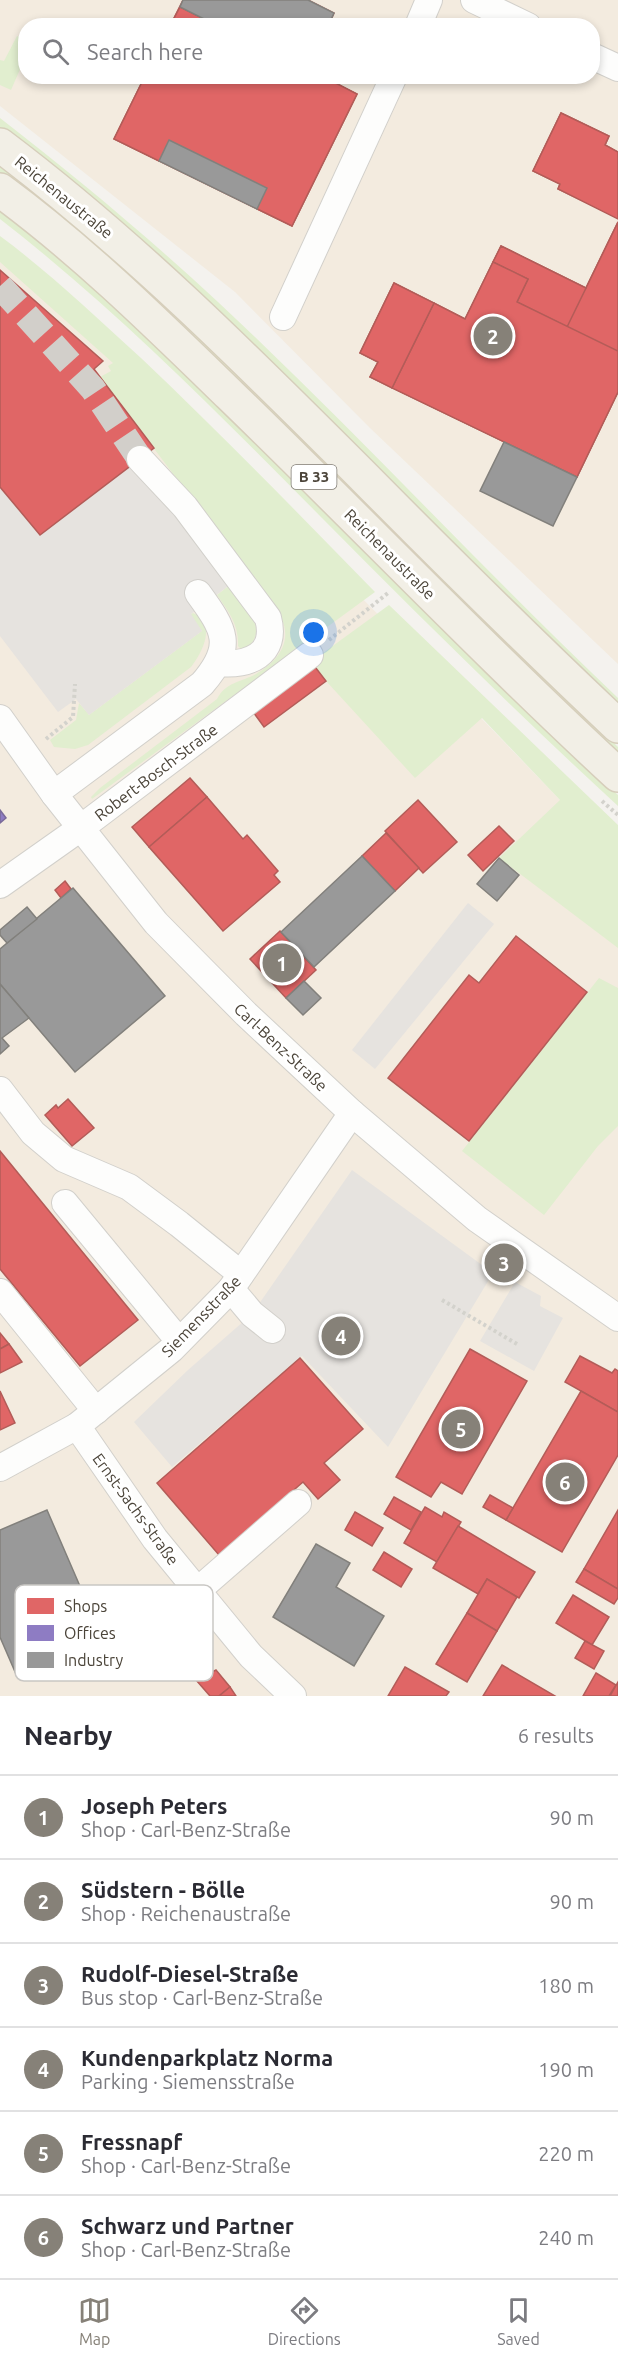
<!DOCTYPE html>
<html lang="en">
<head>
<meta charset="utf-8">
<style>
  :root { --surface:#fff; --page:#f2f2f3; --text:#2b2b33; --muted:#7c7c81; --line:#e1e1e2; --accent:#868178 }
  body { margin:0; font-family:Ubuntu,sans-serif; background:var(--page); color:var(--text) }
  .you { position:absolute; left:314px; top:633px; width:21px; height:21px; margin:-15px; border:4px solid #fff; border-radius:50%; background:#1a73e8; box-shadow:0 0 0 9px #1a73e833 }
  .badge { display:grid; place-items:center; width:39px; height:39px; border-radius:50%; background:var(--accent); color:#fff; font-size:20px; font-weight:700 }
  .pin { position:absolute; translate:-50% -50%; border:3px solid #fff; box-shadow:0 2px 6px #0006 }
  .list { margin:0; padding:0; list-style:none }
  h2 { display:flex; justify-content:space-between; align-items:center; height:78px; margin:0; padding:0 24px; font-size:26px }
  h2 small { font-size:20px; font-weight:400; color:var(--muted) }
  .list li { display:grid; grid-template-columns:39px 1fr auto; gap:18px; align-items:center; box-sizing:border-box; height:84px; padding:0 24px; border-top:2px solid var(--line) }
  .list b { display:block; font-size:22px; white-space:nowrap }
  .list p { margin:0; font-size:20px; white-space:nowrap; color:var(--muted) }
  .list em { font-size:20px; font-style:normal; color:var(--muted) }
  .icon { flex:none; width:33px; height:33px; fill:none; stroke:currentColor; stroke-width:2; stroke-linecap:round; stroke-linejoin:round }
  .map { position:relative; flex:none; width:618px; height:1696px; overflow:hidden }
  .search { position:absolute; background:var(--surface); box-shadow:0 3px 9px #0003; left:18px; right:18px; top:18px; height:66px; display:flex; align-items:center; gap:15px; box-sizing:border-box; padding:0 21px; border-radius:24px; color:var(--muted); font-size:22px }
  .sheet { height:582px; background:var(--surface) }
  nav { display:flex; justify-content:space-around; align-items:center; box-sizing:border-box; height:84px; border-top:2px solid var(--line); background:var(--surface); font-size:16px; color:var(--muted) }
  nav a { display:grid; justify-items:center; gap:3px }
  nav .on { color:var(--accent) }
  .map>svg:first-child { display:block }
  .commercial { fill:#f3ebdf; fill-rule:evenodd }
  .green { fill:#e1eecf }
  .parking { fill:#e6e3df }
  .shops { fill:#e06666; stroke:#b35c58; stroke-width:1.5 }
  .offices { fill:#8e7cc3; stroke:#7a6b9a; stroke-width:1.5 }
  .industry { fill:#999; stroke:#82807c; stroke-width:1.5 }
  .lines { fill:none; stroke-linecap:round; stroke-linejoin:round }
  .minor-tunnel { stroke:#d2cfca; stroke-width:26; stroke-dasharray:26 13; stroke-linecap:butt }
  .minor-casing { stroke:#d2d0cb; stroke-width:28 }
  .major-casing { stroke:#d6cebb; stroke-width:36 }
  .path { stroke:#d3d2cc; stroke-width:4; stroke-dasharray:3 3; stroke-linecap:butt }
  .minor { stroke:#fdfdfc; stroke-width:26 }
  .major { stroke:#f2efe6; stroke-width:33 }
  .labels { text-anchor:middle; stroke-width:6; stroke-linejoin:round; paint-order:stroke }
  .shield { fill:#fff; stroke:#817c74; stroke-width:1.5 }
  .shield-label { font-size:15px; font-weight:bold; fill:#4b4439 }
  .street-label { font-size:16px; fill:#4b4439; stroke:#fff }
  .key { fill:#fff; stroke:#c9c7c4; stroke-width:1.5 }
  .key-label { font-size:16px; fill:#4b4439 }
</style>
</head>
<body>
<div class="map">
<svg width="618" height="1696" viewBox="0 0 618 1696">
  <rect width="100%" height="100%" fill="#f4f2ee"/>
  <g class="commercial">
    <path d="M0 0H618V664L370 428 235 292 0 106ZM26 26H592V76H26Z"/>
    <path d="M0 250 169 404 481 718 560 800 618 850V1696H0Z"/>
  </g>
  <g class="green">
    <path d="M17 36 25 40V58L11 90 0 85V60L4 61Z"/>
    <path d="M0 118C75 176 148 237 218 302 355 430 482 569 618 698V708L31 151 0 127Z"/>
    <path d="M0 162 127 267 618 747V758L16 185 0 172Z"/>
    <path d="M0 208 62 258 173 358 566 747 618 795V806C517 713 419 616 322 518 219 414 116 309 0 219Z"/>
    <path d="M0 236C50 273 95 316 141 358 221 434 298 513 375 592L92 799 91 797 100 788 217 699C226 682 241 682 256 674 278 661 293 642 281 617L100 377 111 371 108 366 113 363 0 262Z"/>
    <path d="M231 584C243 602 274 634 242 650L238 646C239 625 229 612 217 595Z"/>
    <path d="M389 605 618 825V948L499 858 560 800 482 718 415 778 326 681 312 663V661Z"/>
    <path d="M193 613C217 623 203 652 191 667L88 745 75 749 54 747 50 740 76 720 79 703 89 715 202 631 190 615Z"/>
    <path d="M599 978 618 988V1126L598 1146 544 1215 462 1151Z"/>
  </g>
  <g class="parking">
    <path d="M91 398 231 584 191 614 202 631 89 715 76 699 58 712 0 636V467Z"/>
    <path d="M468 903 494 924 375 1069 352 1050Z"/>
    <path d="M352 1170 493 1273 388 1447 302 1356 172 1467 134 1422 188 1370 252 1314Z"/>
    <path d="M515 1282 541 1296 540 1306 563 1318 534 1371 480 1341Z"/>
  </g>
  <g class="shops">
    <path d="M183 0H308L334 13 328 26H170Z"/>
    <path d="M180 7 218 26H170Z"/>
    <path d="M145 76H322L357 94 292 226 257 209 267 188 169 140 159 161 114 139Z"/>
    <path d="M145 76H322L357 94 292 226 114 139Z"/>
    <path d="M561 113 609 136 605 145 618 152V218L558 189 560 184 533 171Z"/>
    <path d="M561 113 609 136 605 145 618 152V219L558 189 560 184 533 171Z"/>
    <path d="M618 222V351L567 327Z"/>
    <path d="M618 222V392L577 477 370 377 378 362 360 353 394 283 465 319 501 246 586 288Z"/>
    <path d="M501 246 586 288 567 327 517 302 528 279 493 262Z"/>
    <path d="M493 262 528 279 517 302 618 351V392L577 477 392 388 434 303 465 319Z"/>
    <path d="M0 270 103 361 94 369 154 448 40 535 0 487Z"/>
    <path d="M394 283 434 303 392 388 370 377 378 362 360 353Z"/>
    <path d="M312 663 326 681 264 727 251 709Z"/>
    <path d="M190 778 207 797 149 847 132 827Z"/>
    <path d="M207 797 243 839 247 835 278 871 274 875 280 882 223 931 149 847Z"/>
    <path d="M418 800 457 842 423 873 385 831Z"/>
    <path d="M499 826 514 841 483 871 468 855Z"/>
    <path d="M386 833 419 868 395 891 362 856Z"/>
    <path d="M65 881 71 889 61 898 55 890Z"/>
    <path d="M280 931 316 970 286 998 250 959Z"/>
    <path d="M516 936 587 992 469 1141 388 1078 469 975 479 983Z"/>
    <path d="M68 1099 94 1128 72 1146 45 1115 56 1105 58 1108Z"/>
    <path d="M0 1151 138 1320 80 1366 0 1269Z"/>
    <path d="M0 1333 9 1344 0 1349Z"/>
    <path d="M9 1344 22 1362 0 1373V1349Z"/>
    <path d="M470 1349 527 1381 462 1494 441 1482 431 1497 396 1477Z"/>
    <path d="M580 1356 612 1373 615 1369 618 1371V1412L565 1382Z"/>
    <path d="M300 1358 363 1429 324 1463 340 1480 318 1499 303 1482 219 1555 157 1483Z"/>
    <path d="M0 1391 15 1423 0 1430Z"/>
    <path d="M581 1391 618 1412V1455L562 1552 506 1520Z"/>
    <path d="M490 1495 513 1508 506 1520 483 1507Z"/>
    <path d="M394 1497 421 1512 411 1530 384 1514Z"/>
    <path d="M425 1507 442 1517 444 1512 461 1522 437 1562 404 1543Z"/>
    <path d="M618 1510V1589L584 1569Z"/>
    <path d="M355 1512 383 1528 372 1546 345 1530Z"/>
    <path d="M458 1526 535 1572 519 1598 487 1579 478 1594 433 1568Z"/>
    <path d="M384 1552 412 1569 401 1587 373 1570Z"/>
    <path d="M584 1569 618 1589V1598L614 1604 576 1582Z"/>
    <path d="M487 1579 517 1597 497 1631 467 1613Z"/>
    <path d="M573 1595 609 1617 592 1645 556 1623Z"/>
    <path d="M467 1613 497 1631 467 1682 436 1664Z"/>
    <path d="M585 1641 604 1651 594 1669 575 1658Z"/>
    <path d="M502 1665 555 1696H483Z"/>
    <path d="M405 1667 449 1692 446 1696H388Z"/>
    <path d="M216 1670 230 1687 219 1696H210L196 1680Z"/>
    <path d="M596 1673 616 1685 609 1696H583Z"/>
    <path d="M618 1682V1696H610Z"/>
    <path d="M230 1687 236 1696H219Z"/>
  </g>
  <path class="offices" d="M0 810 6 818 0 823Z"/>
  <g class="industry">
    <path d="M183 0H308L334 13 328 26H218L180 7Z"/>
    <path d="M169 140 267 188 257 209 159 161Z"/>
    <path d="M504 442 577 477 553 526 480 491Z"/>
    <path d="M362 856 395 891 314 967 281 932Z"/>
    <path d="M499 858 519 875 497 901 477 884Z"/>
    <path d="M73 888 165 996 75 1072 0 984V949Z"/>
    <path d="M27 907 37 919 7 943 0 935V930Z"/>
    <path d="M304 981 321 998 303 1015 286 998Z"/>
    <path d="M0 984 29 1018 2 1038 9 1046 0 1054Z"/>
    <path d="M47 1510 102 1637 16 1674 0 1637V1530Z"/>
    <path d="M316 1544 350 1563 336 1587 384 1616 354 1666 273 1617Z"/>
  </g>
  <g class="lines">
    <path class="minor-tunnel" d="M0 286 93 389 140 459"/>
    <g class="minor-casing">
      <g id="minor">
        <path d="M474 0 528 26"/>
        <path d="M418 26 429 0"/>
        <path d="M592 56 618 68"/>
        <path d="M283 317 394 76"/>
        <path d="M140 459 185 507 268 618C278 655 248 666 218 663"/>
        <path d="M0 718 54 794 156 923 246 1014 352 1113 477 1219 618 1318"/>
        <path d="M54 794 202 684C235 646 225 630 198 593"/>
        <path d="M0 885 82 827 310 655"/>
        <path d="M0 1090 33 1133 64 1159 129 1187 179 1224 241 1274"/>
        <path d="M65 1203 179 1341"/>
        <path d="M231 1289 252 1314 272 1330"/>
        <path d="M0 1292 96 1411"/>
        <path d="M77 1426 155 1539 251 1656 293 1696"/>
        <path d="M0 1468 77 1426 172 1349 231 1289 352 1113"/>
        <path d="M197 1591 298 1503"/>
      </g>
    </g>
    <g class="major-casing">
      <g id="major">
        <path d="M0 145C130 243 244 357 359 472 444 558 530 643 618 726"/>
        <path d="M0 190C83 251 156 323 230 395 360 521 485 652 618 775"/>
      </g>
    </g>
    <g class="path">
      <path d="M329 640 388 593"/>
      <path d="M46 739 73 717 75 684"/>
      <path d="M602 801 618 815"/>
      <path d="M442 1300 517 1344"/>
    </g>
    <use href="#minor" class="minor"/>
    <use href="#major" class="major"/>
  </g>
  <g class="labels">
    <rect class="shield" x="291.5" y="465" width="45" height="24" rx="4.5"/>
    <g class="shield-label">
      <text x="314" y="482">B 33</text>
    </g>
    <g class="street-label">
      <text transform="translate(64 197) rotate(39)" y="6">Reichenaustraße</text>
      <text transform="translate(390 554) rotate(45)" y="6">Reichenaustraße</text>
      <text transform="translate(156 772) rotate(-37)" y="6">Robert-Bosch-Straße</text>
      <text transform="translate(281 1047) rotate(43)" y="6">Carl-Benz-Straße</text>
      <text transform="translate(201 1316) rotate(-46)" y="6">Siemensstraße</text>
      <text transform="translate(136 1509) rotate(54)" y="6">Ernst-Sachs-Straße</text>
    </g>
  </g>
  <rect x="15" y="1585" width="198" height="96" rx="9" class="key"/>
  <rect x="27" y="1598" width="27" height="16" fill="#e06666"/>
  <rect x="27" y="1625" width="27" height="16" fill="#8e7cc3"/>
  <rect x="27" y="1652" width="27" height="16" fill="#999"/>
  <g class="key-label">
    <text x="64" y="1612">Shops</text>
    <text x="64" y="1639">Offices</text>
    <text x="64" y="1666">Industry</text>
  </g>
</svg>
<div class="you"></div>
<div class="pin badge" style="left:282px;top:963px">1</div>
<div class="pin badge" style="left:493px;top:336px">2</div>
<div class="pin badge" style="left:504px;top:1263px">3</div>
<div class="pin badge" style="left:341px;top:1336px">4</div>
<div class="pin badge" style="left:461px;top:1429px">5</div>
<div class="pin badge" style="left:565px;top:1482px">6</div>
<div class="search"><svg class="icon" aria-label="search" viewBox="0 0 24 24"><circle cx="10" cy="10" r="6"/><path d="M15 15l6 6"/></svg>Search here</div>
</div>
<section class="sheet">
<h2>Nearby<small>6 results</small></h2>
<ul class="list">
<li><span class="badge">1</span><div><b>Joseph Peters</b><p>Shop · Carl-Benz-Straße</p></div><em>90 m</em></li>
<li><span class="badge">2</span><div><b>Südstern - Bölle</b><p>Shop · Reichenaustraße</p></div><em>90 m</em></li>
<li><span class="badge">3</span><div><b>Rudolf-Diesel-Straße</b><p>Bus stop · Carl-Benz-Straße</p></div><em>180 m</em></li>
<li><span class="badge">4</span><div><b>Kundenparkplatz Norma</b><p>Parking · Siemensstraße</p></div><em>190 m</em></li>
<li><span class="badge">5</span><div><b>Fressnapf</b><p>Shop · Carl-Benz-Straße</p></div><em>220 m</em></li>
<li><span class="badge">6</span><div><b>Schwarz und Partner</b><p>Shop · Carl-Benz-Straße</p></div><em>240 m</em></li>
</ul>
</section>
<nav>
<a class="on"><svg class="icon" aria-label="map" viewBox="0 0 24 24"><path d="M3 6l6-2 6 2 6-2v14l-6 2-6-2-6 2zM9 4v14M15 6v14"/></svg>Map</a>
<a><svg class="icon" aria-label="directions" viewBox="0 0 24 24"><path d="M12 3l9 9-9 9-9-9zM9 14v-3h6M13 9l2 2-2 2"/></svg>Directions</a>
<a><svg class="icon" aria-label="saved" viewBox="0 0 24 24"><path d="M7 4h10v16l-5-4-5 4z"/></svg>Saved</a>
</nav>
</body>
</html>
